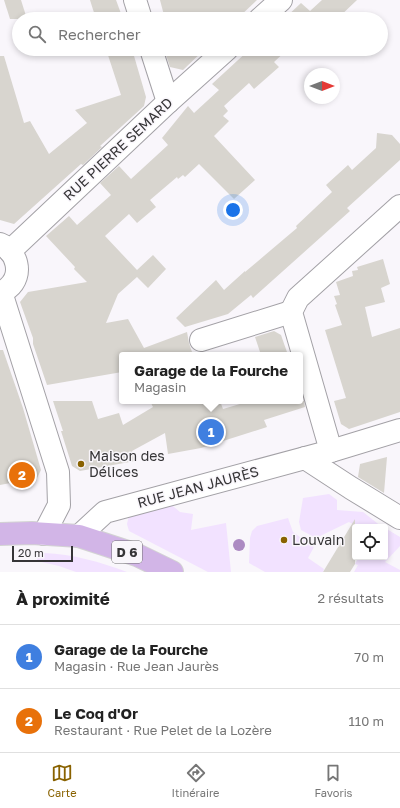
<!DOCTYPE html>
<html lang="fr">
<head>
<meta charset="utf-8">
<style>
  :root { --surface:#fff; --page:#f2f2f2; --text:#222; --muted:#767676; --line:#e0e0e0; --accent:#896200 }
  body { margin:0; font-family:"Golos Text",sans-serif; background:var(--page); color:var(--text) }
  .controls { position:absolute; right:12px; bottom:12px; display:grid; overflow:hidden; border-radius:4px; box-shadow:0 2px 6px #0003 }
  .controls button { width:36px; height:36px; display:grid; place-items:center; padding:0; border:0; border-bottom:1px solid var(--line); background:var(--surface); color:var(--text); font:20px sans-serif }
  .compass { position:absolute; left:304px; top:68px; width:36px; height:36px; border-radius:50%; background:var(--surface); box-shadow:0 2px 6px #0003; rotate:90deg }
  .scale { position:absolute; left:12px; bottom:10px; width:61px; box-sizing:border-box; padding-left:4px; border:2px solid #363537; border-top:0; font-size:11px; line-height:14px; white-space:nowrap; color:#363537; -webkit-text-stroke:3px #f9f6fb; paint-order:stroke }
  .you { position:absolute; left:233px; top:210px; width:14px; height:14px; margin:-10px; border:3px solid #fff; border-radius:50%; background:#1a73e8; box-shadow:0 0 0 6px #1a73e833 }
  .badge { display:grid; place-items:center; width:26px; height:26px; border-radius:50%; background:var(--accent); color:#fff; font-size:13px; font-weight:700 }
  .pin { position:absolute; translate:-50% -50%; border:2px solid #fff; box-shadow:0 1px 4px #0006 }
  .popup { position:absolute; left:119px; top:352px; width:184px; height:52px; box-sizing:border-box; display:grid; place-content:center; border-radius:4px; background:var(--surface); filter:drop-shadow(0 1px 3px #0005); font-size:13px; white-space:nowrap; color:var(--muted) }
  .popup b { font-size:15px; color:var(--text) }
  .popup::after { content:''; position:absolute; left:50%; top:100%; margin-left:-8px; border:8px solid transparent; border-top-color:var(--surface) }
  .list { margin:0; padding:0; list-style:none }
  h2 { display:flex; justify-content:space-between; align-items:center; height:52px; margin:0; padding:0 16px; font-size:17px }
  h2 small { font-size:13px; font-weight:400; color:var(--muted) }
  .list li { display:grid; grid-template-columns:26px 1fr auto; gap:12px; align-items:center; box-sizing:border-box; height:64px; padding:0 16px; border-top:1px solid var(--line) }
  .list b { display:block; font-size:15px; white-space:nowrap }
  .list p { margin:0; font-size:13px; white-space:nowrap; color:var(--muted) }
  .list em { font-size:13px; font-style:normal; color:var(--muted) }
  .icon { flex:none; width:22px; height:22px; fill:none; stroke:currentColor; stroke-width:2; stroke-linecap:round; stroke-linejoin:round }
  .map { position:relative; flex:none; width:400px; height:572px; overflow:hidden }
  .search { position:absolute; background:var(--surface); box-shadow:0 2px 6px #0003; left:12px; right:12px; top:12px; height:44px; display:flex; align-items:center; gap:10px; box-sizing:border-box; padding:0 14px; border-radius:22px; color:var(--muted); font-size:15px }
  .sheet { height:180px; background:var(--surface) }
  nav { display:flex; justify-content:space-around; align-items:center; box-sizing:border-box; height:56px; border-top:1px solid var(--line); background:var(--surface); font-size:11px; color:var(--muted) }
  nav a { display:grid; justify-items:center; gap:2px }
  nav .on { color:var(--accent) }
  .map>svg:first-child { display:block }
  .green { fill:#f2e2ff }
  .building { fill:#d8d5cf }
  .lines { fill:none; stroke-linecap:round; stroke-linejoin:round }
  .street-casing { stroke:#a3a1a6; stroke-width:24 }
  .primary-casing { stroke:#d3d3d3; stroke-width:24 }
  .street { stroke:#fff; stroke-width:22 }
  .primary { stroke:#d2b5e7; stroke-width:22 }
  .tree { fill:#ac8ac2 }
  .poi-dot { fill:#896200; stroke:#f9f6fb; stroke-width:1.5 }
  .labels { text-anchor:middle; stroke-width:3; stroke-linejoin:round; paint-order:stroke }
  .shield { fill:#f9f6fb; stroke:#706f72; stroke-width:1 }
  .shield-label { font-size:13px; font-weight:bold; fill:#363537 }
  .street-label { font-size:14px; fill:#363537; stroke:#f9f6fb }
  .poi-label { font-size:14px; fill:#363537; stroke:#f9f6fb; text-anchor:start }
</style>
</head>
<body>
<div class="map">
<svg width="400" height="572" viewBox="0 0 400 572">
  <rect width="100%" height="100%" fill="#f9f6fb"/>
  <g class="green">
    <path d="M329 494 337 500V510L363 512 382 527H358L349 522 316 538 301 530 299 522 303 498Z"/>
    <path d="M168 502 180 512 193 514 191 530 226 523 231 572H208L129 531 127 524 129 515Z"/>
    <path d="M288 518 293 532 314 547 308 558 324 569 323 572H265L249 563 250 538 252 531 257 526Z"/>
    <path d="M385 528 400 537V546L385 562 400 570V572H354L358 565 355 564 359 557H385Z"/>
    <path d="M44 553C73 554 100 562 127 572H76L59 566 37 561V558Z"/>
  </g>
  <g class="building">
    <path d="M4 0H21L27 19H10Z"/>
    <path d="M90 0H116L123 19H96Z"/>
    <path d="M160 0H257L237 19H165Z"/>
    <path d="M322 0H357L337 19H284L301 3 310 11Z"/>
    <path d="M106 49H132L146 97 144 106 100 146 102 147 83 165 81 164 14 224 0 220V56H4L24 123 30 121 49 154 87 123 75 110 121 95Z"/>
    <path d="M164 49H205L183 70 170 67Z"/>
    <path d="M250 49H288L274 62 279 67 254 89 249 83 224 106 228 111 223 116 229 121 214 136 255 180 234 199 199 164 185 177 183 175 178 179 177 177 150 200 156 207 137 223 129 214 105 236 137 270 153 255 166 269 148 288 137 277 118 294 106 323 128 319 144 348 187 332 189 343 193 355H122V372L47 385 33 344V338L20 302 28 292 87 282 74 269 75 267 46 236 69 216 77 225 111 195 100 183 119 166 131 179 168 145 162 138 188 106 194 113 219 90 212 84Z"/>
    <path d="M377 133 392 135 400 144V160L347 208 350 211 253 298 251 295 228 314 185 327 176 318 216 280 224 290 245 271V272L297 228 296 226 332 192 326 185 348 165 352 170 376 148Z"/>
    <path d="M383 259 390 284 381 288 385 302 365 307 372 337 400 328V412L349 429 341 424 334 401 346 398 325 330 342 325 335 305 337 304 334 296 340 295 336 282 353 276 352 271 358 270 357 267Z"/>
    <path d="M274 331 281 335 288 355H261L255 337Z"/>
    <path d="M0 350H3L23 408 41 470 37 478 0 485Z"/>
    <path d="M53 401H92L98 419 119 413 123 425 153 407 150 401H220L223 409 250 401H304L305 407 264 420 267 427 201 448 168 454 165 433 132 451 135 461 80 471 72 466 61 431H63Z"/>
    <path d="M387 457 384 493 358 477 360 464Z"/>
    <path d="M355 519V564L350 572H323Z"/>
  </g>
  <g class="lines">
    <g class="street-casing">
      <g id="street">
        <path d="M135 0 141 19"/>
        <path d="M260 19 281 0"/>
        <path d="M151 49 168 102"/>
        <path d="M0 244C17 251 24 275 8 288 6 290 3 291 0 293"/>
        <path d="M10 251 168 102 227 49"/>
        <path d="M1 292 58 472 59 505 44 534"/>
        <path d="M201 340 291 312"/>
        <path d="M331 451 291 312 298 298 400 206"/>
        <path d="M305 458 351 488 400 518"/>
        <path d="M79 536 105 512 331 451 400 430"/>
      </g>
    </g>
    <g class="primary-casing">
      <path id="primary" d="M0 534 32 533 79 536 137 555 172 572"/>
    </g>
    <use href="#street" class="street"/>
    <use href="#primary" class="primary"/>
  </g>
  <circle class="tree" cx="239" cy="545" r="6"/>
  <g class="poi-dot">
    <circle cx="81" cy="464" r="4"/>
    <circle cx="284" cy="540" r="4"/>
  </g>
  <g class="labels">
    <rect class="shield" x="112" y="541" width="30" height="22" rx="3"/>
    <g class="shield-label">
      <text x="127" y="557">D 6</text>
    </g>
    <g class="street-label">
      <text transform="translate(118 149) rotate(-43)" y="5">RUE PIERRE SEMARD</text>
      <text transform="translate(198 487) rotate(-15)" y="5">RUE JEAN JAURÈS</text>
    </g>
    <g class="poi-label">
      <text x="89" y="461">Maison des<tspan x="89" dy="16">Délices</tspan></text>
      <text x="292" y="545">Louvain</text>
    </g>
  </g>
</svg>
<div class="controls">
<button><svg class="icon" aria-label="locate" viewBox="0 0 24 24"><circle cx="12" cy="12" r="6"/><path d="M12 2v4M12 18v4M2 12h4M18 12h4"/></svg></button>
</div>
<svg class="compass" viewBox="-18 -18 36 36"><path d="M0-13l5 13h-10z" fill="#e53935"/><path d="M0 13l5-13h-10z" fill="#767676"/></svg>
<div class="scale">20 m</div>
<div class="you"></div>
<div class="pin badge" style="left:211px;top:432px;background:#3f7fe0">1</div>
<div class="popup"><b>Garage de la Fourche</b>Magasin</div>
<div class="pin badge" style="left:22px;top:475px;background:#e8710a">2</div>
<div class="search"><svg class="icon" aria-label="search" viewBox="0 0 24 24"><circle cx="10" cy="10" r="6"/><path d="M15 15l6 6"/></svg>Rechercher</div>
</div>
<section class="sheet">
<h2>À proximité<small>2 résultats</small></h2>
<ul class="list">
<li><span class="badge" style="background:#3f7fe0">1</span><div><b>Garage de la Fourche</b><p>Magasin · Rue Jean Jaurès</p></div><em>70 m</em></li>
<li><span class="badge" style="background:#e8710a">2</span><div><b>Le Coq d'Or</b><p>Restaurant · Rue Pelet de la Lozère</p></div><em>110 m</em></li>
</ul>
</section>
<nav>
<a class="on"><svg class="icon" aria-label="map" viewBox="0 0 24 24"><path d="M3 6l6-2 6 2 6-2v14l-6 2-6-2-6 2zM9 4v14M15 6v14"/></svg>Carte</a>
<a><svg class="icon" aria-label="directions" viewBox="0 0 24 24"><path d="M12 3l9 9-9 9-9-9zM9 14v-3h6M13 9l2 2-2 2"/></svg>Itinéraire</a>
<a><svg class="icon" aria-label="saved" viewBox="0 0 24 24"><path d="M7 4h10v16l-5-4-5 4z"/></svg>Favoris</a>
</nav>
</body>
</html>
